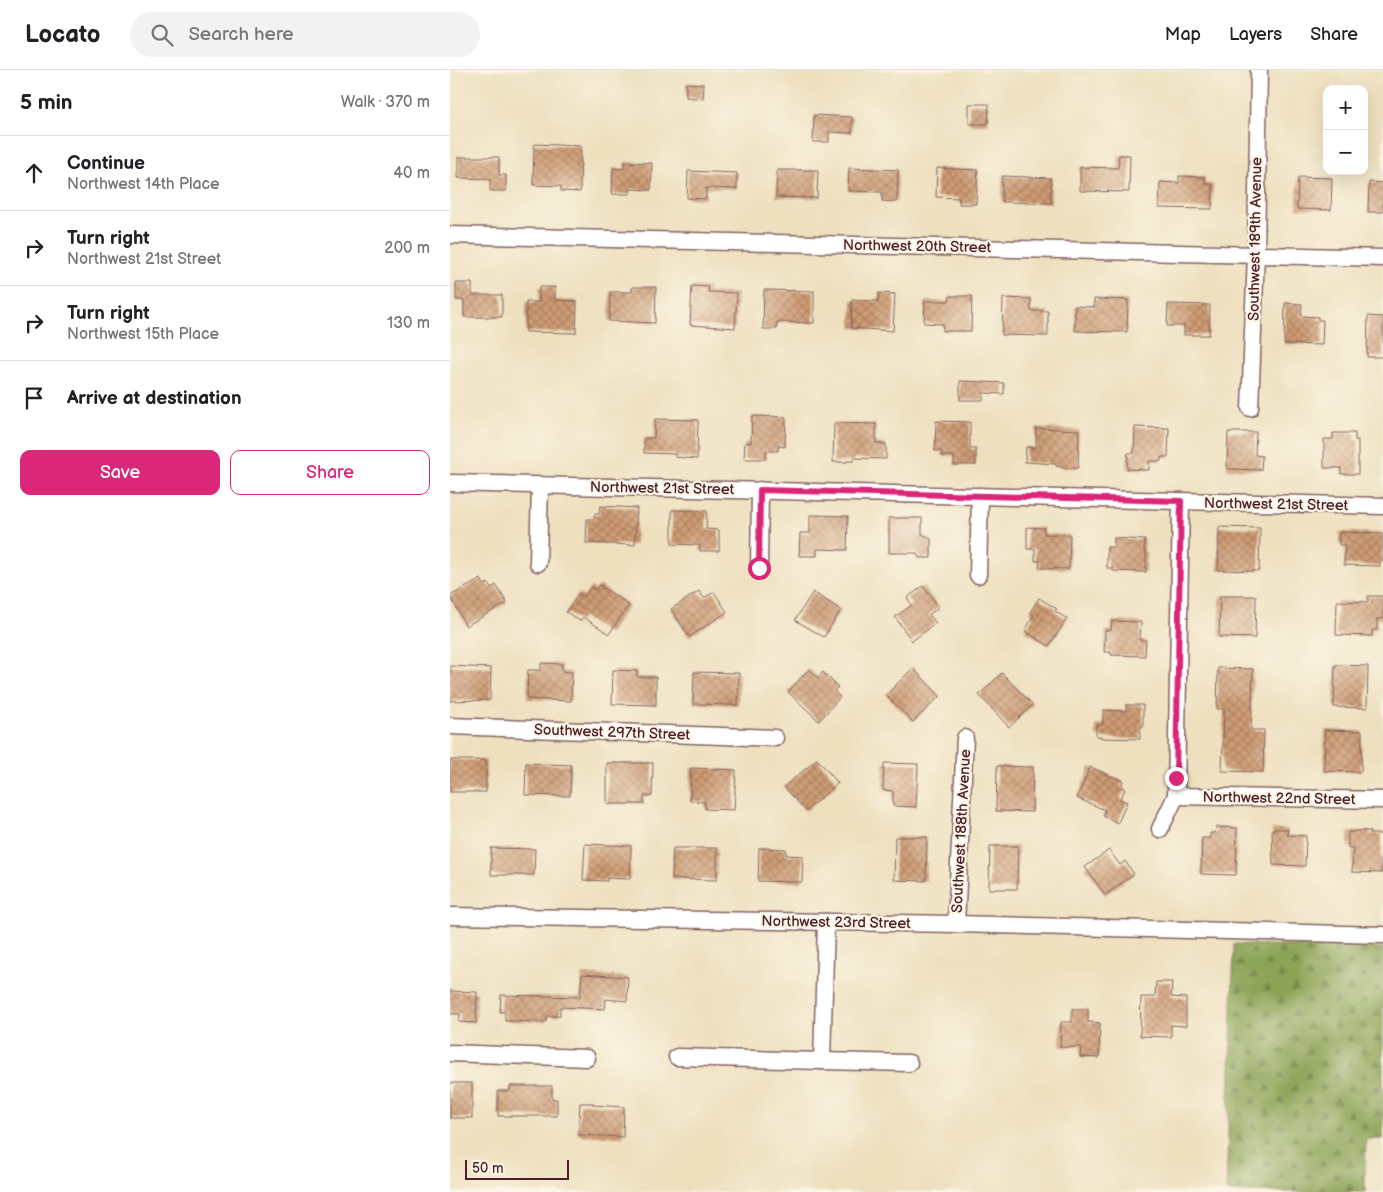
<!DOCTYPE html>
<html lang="en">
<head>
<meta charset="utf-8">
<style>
  :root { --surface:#fff; --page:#f2f2f2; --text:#202124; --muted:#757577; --line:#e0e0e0; --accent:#db2777 }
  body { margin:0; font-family:"Balsamiq Sans",sans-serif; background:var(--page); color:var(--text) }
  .controls { position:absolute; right:15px; top:15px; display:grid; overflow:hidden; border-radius:10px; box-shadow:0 5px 20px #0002 }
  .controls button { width:45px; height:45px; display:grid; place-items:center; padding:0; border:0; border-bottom:1px solid var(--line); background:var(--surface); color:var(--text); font:25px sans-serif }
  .scale { position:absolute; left:15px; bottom:12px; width:104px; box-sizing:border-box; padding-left:5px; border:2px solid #4a1f2b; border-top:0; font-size:14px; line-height:18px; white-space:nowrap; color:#4a1f2b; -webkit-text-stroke:4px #fcf5e5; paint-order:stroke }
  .stop { position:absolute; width:15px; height:15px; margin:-11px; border:4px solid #db2777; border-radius:50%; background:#fff }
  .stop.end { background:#db2777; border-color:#fff; box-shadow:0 1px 5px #0008 }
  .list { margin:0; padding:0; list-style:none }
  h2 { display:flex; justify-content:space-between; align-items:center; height:65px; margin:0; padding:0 20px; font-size:21px }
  h2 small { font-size:16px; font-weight:400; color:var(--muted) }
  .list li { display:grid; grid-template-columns:32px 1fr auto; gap:15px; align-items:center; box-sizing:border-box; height:75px; padding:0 20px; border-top:1px solid var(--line) }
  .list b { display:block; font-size:19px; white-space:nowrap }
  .list p { margin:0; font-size:16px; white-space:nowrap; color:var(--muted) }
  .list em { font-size:16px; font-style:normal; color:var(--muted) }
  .actions { display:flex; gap:10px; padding:15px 20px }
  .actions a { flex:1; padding:11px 0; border:1px solid var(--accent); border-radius:10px; text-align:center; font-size:18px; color:var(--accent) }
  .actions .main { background:var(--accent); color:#fff }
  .icon { flex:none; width:28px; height:28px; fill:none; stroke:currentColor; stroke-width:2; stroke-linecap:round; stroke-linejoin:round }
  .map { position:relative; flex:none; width:933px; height:1122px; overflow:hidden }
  header { display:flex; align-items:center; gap:30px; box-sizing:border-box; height:70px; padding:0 25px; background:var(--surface); border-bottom:1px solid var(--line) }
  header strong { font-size:24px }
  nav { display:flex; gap:28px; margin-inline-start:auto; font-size:18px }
  .search { width:350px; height:45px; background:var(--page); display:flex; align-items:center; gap:12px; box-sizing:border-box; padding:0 18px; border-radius:28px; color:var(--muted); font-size:19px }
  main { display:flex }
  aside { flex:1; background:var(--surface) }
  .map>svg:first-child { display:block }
  .forest { fill:url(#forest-firs); stroke:#6a6140 }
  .building { fill:url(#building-cross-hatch) }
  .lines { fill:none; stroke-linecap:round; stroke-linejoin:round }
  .minor-casing { stroke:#83635f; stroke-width:19 }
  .minor { stroke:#fff; stroke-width:16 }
  .route { stroke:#db2777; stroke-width:6 }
  .labels { text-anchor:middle; stroke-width:4.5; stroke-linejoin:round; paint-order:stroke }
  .street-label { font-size:15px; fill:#4a1f2b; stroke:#fcf5e5 }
</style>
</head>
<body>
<header>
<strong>Locato</strong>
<div class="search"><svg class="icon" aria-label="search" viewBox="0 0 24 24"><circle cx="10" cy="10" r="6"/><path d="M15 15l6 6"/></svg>Search here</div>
<nav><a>Map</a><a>Layers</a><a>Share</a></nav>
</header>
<main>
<aside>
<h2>5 min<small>Walk · 370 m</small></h2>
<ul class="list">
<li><svg class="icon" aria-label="ahead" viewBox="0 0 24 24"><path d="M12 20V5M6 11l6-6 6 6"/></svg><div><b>Continue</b><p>Northwest 14th Place</p></div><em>40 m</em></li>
<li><svg class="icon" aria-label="right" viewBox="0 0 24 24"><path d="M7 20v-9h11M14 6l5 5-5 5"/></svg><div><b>Turn right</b><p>Northwest 21st Street</p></div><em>200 m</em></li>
<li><svg class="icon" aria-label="right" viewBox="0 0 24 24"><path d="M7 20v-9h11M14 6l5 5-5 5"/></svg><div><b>Turn right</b><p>Northwest 15th Place</p></div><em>130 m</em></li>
<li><svg class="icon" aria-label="arrive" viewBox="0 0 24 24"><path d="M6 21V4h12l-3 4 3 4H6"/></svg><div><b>Arrive at destination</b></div></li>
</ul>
<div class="actions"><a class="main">Save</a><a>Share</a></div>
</aside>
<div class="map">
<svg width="933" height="1122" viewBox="0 0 933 1122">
  <defs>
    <pattern id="forest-firs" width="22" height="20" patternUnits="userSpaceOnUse" patternTransform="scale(1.25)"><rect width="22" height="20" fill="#8aa354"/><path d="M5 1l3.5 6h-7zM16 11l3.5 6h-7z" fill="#738446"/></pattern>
    <pattern id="building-cross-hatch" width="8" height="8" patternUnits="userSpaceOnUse" patternTransform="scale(1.25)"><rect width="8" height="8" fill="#ce9b73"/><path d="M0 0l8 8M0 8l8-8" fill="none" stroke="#a97e5f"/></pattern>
  </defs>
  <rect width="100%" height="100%" fill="#fcf5e5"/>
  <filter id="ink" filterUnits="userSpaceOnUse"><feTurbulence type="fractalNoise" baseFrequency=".02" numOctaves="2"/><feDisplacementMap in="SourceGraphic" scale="10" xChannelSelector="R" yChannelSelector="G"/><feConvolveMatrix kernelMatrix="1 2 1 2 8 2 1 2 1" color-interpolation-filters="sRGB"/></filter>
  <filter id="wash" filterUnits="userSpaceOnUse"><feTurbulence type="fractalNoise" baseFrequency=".0096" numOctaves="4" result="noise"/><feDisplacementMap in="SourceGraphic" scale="20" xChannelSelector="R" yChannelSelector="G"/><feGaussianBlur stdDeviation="1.12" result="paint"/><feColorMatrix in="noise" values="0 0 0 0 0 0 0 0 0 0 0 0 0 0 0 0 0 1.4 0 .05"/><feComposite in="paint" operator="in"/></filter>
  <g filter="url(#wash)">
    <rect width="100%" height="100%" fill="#eee0bf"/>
    <path class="forest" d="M784 874 933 878V1069H916L915 1122H776Z"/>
    <g id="blocks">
      <g class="building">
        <path d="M236 13 254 14 253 29 236 27Z"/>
        <path d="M519 34H539L538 54H519Z"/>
        <path d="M364 45 402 47V63L379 62V72H363Z"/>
        <path d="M84 74 131 76 130 122 111 121V116L83 115Z"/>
        <path d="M669 85H680L679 122 630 121V97L668 98Z"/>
        <path d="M8 87H49V105H56V121H40V109L8 108Z"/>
        <path d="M175 92 202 93 201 120 180 119V124H162L163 98 174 99Z"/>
        <path d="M399 98 448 100 447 132 432 131V122L398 121Z"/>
        <path d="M487 98 528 100 526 134H509V128L486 127Z"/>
        <path d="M327 100H368L367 128 326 127Z"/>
        <path d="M238 101 287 103V119L256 118V129L237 128Z"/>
        <path d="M552 106 601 108V133L552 132Z"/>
        <path d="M729 106 755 107V114H763L762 139 709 138 710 112 729 113Z"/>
        <path d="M848 107 882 108 881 140 847 139Z"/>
        <path d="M919 112 933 113V142H918Z"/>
        <path d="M6 213H22V225H52V247H14V230H6Z"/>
        <path d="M242 216 259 217 258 222 287 223 285 258 240 255Z"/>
        <path d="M89 217H105V230L127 231 126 263 76 262V232H89Z"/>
        <path d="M182 217H206L205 253 159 251 160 222H182Z"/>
        <path d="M314 220 364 221V253L327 252V259H313Z"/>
        <path d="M429 223 445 224 443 261 401 258 402 230 428 231Z"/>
        <path d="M500 226H522L521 261H493V254L474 253 475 231H499Z"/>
        <path d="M553 228 581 229V241H598V266L552 265Z"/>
        <path d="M644 229 678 230 677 262 625 261V236L644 237Z"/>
        <path d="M835 233 852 234 851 246 868 247V250H873L872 275 834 274Z"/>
        <path d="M718 234 760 235 759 265H734V256H717Z"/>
        <path d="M918 246 933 247V287H917Z"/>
        <path d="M510 311 554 313V324L533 323V330H510Z"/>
        <path d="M302 346 336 347 335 377 328 376V381H316V389H294L295 372 301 373Z"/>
        <path d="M205 349 248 350 247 389 225 387V384L194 383V368H204Z"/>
        <path d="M486 351 520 352V379H526V395H504V386H492V381H485Z"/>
        <path d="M384 353 426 354V373L436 374V389L404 388V391H397V392H383Z"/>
        <path d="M685 357 719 358 718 387H711V391H699V400L677 399 678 383H684Z"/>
        <path d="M586 358 629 360 628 398H613V397L606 396V394L575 392 576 377 586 378Z"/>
        <path d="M778 362H806L805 385 812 386 811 400 777 399Z"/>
        <path d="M883 363H905V370H908V404H891V398H874V369H883Z"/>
        <path d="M150 436 187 438 185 475 136 473 137 449H144L145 444H149Z"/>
        <path d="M222 440 257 441 256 459 269 460V481H250V475L222 474Z"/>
        <path d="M360 445 398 446 397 480 367 479V486H349L350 463H360Z"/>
        <path d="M439 448H472V464L481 469V488H469L467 483H439Z"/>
        <path d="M577 457 594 458V464L620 465 619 499 589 498 590 491H585V479H577Z"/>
        <path d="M769 457 810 458 809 501 768 500Z"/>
        <path d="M889 462 932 463V491H930V496L894 495 895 475H889Z"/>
        <path d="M664 468 695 470 694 481H696V502L663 501V498H657V477H664Z"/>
        <path d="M31 509 34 515 38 513 41 518 46 515 57 533 16 556 0 526Z"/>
        <path d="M149 515 179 535 159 564 133 547 130 551 116 542 129 523 134 527 141 517 145 520Z"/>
        <path d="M473 516 489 537 479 545 486 553 462 571 445 547 462 535 457 528Z"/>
        <path d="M249 521 254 528 264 522 277 542 239 567 221 539Z"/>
        <path d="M363 522 391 540 374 567 345 550Z"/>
        <path d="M770 526H806L805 568 769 567Z"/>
        <path d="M918 526H933V549H927V560H922V566L886 565 887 531 918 532Z"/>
        <path d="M589 528 607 539 605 541 617 549 599 576 575 561 584 545 580 542Z"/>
        <path d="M662 551 691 552 690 570H696L695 586 661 585V582H654L655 560H661Z"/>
        <path d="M91 593 112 594V601L122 602 121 631 77 629 78 600H91Z"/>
        <path d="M885 595 918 596 917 638 884 637Z"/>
        <path d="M0 596 41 598 40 630 0 631Z"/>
        <path d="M463 598 490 626 463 652 436 625Z"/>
        <path d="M768 598 803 599 801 660H814L813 702 772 701 774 639H767Z"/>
        <path d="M359 599 368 608 373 602 388 617 384 621 390 627 369 651 338 622Z"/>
        <path d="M163 600 187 601V607H206V635L162 634Z"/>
        <path d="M244 602 289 603 288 635 243 634Z"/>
        <path d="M552 603 583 635 559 657 529 625Z"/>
        <path d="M676 635H693V657H690V669L652 668V667L646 666V655H653V640L676 641Z"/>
        <path d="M875 660 912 661 911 702 874 701Z"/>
        <path d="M367 689 388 713 356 741 334 717Z"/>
        <rect x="0" y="690" width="36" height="32"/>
        <path d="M76 693 121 695 120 726 75 725Z"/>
        <path d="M157 693H203L202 726H194V734H157Z"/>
        <path d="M434 693 468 694 466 737 443 736V721L433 720Z"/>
        <path d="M547 696 583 697 582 742 546 741Z"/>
        <path d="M640 697 673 711 671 717 675 719 670 729 677 732 668 753 653 746 655 740 627 728Z"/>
        <path d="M241 698 286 700 284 740 255 739V732L240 731Z"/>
        <path d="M766 757 787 758 786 805 751 804 752 768H760V763H765Z"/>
        <path d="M822 759H838L837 765 856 766 855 796 823 795Z"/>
        <path d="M904 761H920V764H932L931 803 902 802 903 778H898V762H904Z"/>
        <path d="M445 767H477L476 811 444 810Z"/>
        <path d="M135 774 181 776 180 809 157 808V811L133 810Z"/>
        <path d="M540 776H568L567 819H539Z"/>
        <path d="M41 778 85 779 84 805H41Z"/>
        <path d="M223 778H267V810L222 809Z"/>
        <path d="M309 778 336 779V785L353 786 352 812 308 811Z"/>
        <path d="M659 780 670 795 675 791 684 804 655 825 635 797Z"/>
        <path d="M132 904 178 907 177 931 156 929 155 939 110 937V946H97L96 952 55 951V942H50L51 925 130 927Z"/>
        <path d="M706 912H722L721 927 736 928V956L721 955V967L690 966 691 927H705Z"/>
        <path d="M0 921 27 922 26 953 9 952 10 944H0Z"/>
        <path d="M622 939H638V952L650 953 649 988 630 987 631 977H610L611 952H622Z"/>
        <rect x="0" y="1013" width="22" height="35"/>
        <path d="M60 1016H102V1029H107V1046H48V1021H60Z"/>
        <path d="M130 1033H143V1035L174 1037 173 1067 128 1065Z"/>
      </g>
    </g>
  </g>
  <g filter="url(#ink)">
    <use href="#blocks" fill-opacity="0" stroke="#83635f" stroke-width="1"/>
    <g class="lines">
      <g class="minor-casing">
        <g id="minor">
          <path d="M0 165 933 188"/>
          <path d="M800 338 806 184 809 0"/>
          <path d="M0 413 933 436"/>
          <path d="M88 493 90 415"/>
          <path d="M309 498 310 420"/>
          <path d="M528 505 530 426"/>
          <path d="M0 656 325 668"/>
          <path d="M726 726 933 730"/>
          <path d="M710 759 726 726 731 431"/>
          <path d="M0 846 506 854 933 865"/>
          <path d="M506 854 515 668"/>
          <path d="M0 983 137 988"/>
          <path d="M227 987 372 991 376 852"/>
          <path d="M372 991 459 993"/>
        </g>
      </g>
      <use href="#minor" class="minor"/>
    </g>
  </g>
  <g class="lines" filter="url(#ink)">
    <path class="route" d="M309 498 310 420 731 431 726 708"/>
  </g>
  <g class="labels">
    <g class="street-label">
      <text transform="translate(805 169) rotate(-89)" y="5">Southwest 189th Avenue</text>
      <text transform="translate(467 176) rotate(1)" y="5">Northwest 20th Street</text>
      <text transform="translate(212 418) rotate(1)" y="5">Northwest 21st Street</text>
      <text transform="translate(826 434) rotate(1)" y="5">Northwest 21st Street</text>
      <text transform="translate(162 662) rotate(2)" y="5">Southwest 297th Street</text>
      <text transform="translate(829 728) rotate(1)" y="5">Northwest 22nd Street</text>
      <text transform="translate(511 761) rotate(-87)" y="5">Southwest 188th Avenue</text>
      <text transform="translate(386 852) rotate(1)" y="5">Northwest 23rd Street</text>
    </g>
  </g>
</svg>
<div class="controls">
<button>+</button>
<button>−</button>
</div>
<div class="scale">50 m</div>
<div class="stop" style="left:309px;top:498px"></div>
<div class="stop end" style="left:726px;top:708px"></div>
</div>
</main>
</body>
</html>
